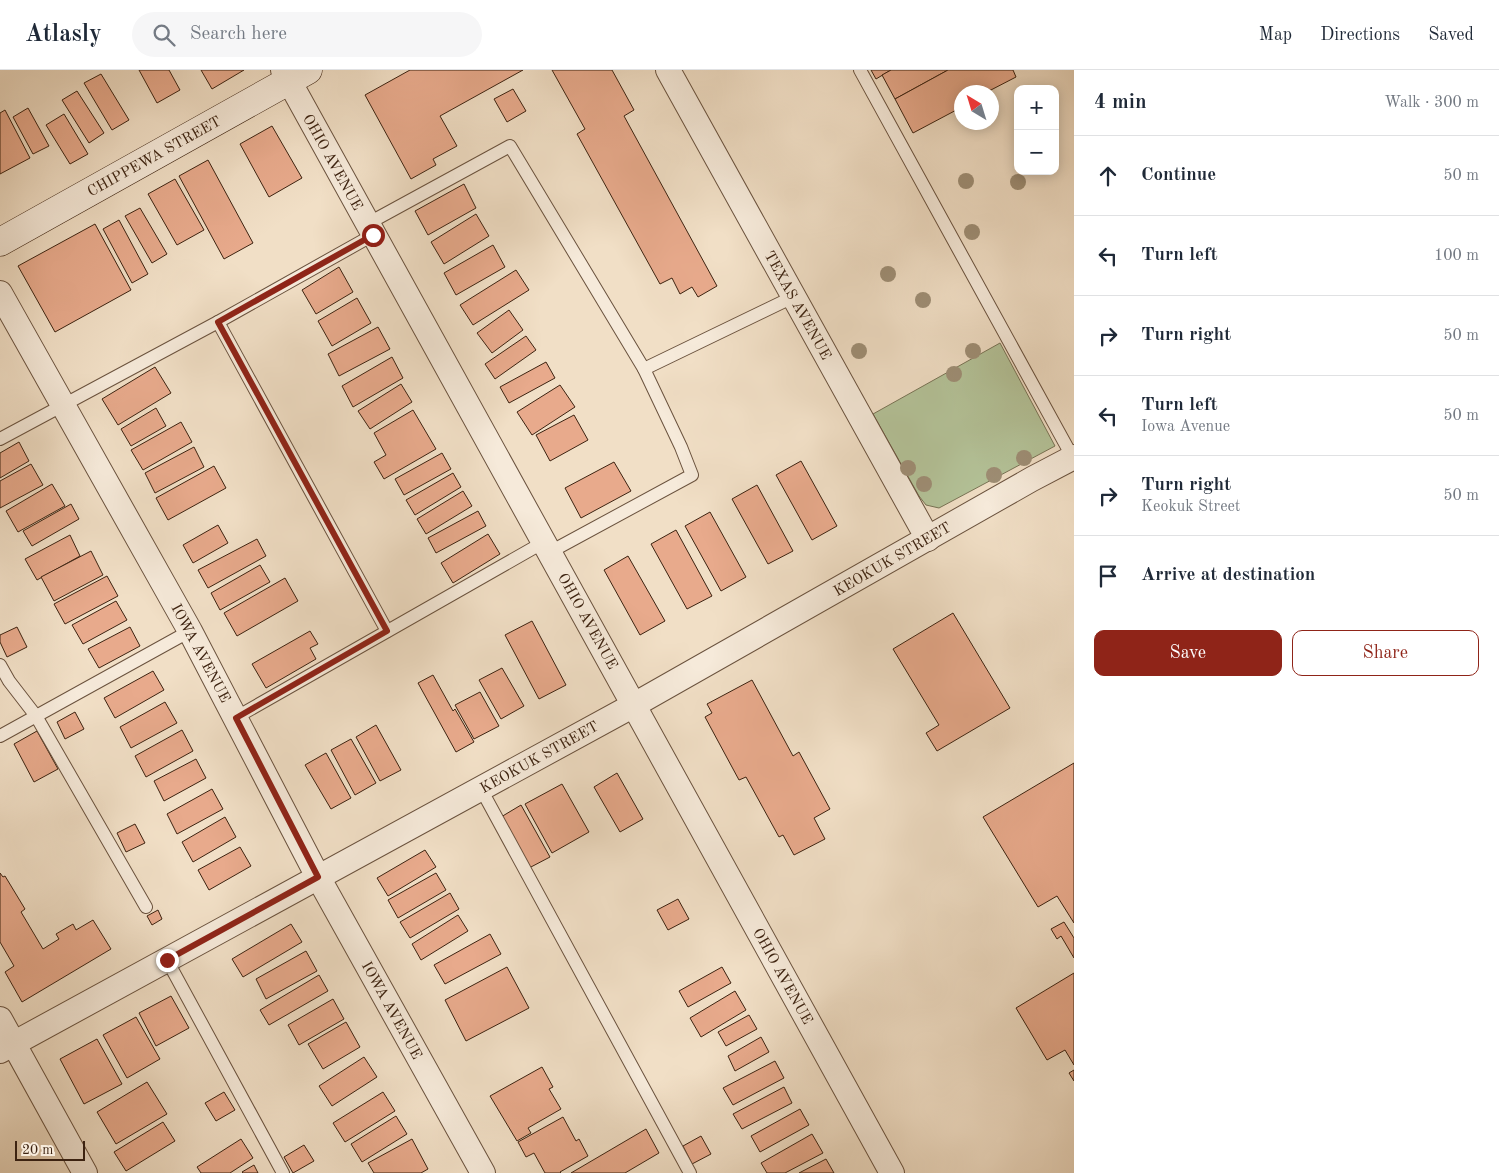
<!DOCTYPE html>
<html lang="en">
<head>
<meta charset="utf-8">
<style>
  :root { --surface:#fff; --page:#f6f6f7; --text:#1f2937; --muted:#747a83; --line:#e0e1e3; --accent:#8f2418 }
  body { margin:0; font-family:"Old Standard TT",serif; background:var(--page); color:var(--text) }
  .controls { position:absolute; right:15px; top:15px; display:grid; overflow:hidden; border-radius:10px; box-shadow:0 2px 12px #0003 }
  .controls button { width:45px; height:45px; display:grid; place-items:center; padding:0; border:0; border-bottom:1px solid var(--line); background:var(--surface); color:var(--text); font:25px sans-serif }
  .compass { position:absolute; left:954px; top:15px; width:45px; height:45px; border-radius:50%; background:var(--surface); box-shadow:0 2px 12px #0003; rotate:322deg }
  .scale { position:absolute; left:15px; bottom:12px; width:70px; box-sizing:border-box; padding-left:5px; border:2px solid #3d2311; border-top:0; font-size:14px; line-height:18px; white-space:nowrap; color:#3d2311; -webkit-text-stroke:4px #f6eada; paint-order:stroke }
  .stop { position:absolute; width:15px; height:15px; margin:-11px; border:4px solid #8f2418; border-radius:50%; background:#fff }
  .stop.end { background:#8f2418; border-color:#fff; box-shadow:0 1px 5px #0008 }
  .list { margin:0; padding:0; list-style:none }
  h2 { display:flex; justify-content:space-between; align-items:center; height:65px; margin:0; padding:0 20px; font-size:21px }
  h2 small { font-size:16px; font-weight:400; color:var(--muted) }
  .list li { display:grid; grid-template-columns:32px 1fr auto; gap:15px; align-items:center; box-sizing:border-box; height:80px; padding:0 20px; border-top:1px solid var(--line) }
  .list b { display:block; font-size:19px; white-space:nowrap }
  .list p { margin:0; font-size:16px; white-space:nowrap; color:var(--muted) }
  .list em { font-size:16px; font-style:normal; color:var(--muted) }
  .actions { display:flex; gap:10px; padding:15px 20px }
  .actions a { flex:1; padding:11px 0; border:1px solid var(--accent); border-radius:10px; text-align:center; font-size:18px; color:var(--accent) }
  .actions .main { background:var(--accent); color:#fff }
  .icon { flex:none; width:28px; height:28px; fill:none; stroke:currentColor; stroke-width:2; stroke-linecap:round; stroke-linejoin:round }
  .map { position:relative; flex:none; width:1074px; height:1103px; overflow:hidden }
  header { display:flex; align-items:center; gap:30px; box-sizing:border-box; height:70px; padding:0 25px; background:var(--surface); border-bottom:1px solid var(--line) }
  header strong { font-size:24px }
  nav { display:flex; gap:28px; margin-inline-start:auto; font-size:18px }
  .search { width:350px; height:45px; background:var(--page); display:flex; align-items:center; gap:12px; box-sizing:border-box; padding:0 18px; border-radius:28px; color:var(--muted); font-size:19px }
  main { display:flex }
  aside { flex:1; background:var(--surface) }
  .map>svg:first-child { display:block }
  .green { fill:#b4c399; stroke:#787355 }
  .building { fill:#e8aa8c; stroke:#3d2311 }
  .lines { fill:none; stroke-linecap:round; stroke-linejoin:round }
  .lane-casing { stroke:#6a523e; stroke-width:14 }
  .street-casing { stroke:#6a523e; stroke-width:26 }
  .secondary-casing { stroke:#3d2311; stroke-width:29 }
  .lane { stroke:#f6eada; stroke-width:12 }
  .street { stroke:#f6eada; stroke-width:24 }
  .secondary { stroke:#f6eada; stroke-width:28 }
  .tree { fill:#9e8e75 }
  .route { stroke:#8f2418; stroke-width:6 }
  .labels { text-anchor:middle; stroke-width:4; stroke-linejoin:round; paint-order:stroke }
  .street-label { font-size:15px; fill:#3d2311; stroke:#f6eada }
</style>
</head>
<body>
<header>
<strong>Atlasly</strong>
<div class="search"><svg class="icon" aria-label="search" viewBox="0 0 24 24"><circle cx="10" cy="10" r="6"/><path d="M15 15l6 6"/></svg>Search here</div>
<nav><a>Map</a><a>Directions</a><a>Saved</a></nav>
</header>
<main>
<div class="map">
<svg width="1074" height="1103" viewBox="0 0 1074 1103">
  <rect width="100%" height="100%" fill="#f1dfc6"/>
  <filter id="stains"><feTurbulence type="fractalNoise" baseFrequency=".004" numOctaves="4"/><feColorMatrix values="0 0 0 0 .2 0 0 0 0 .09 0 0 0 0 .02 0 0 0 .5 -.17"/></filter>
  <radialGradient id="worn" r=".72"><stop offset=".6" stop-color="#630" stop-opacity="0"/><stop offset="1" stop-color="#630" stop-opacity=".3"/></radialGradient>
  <path class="green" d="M1000 273 1055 376 939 438 926 435 919 426 873 344Z"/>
  <g class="building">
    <path d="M139 0H169L180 20 157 33Z"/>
    <path d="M201 0H244L212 19Z"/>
    <path d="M410 0H523L440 46 457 76 433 89 436 95 411 109 365 25Z"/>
    <path d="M552 0H612L634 40 624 46 717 216 698 227 692 217 680 224 672 208 660 214 577 64 585 59Z"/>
    <path d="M871 0H891L876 9Z"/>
    <path d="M891 0H948L895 29 882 5Z"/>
    <path d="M948 0H1013L1016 7 987 22H962V37L913 63 895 29Z"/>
    <path d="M101 4 129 50 112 60 84 13Z"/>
    <path d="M513 19 526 41 507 52 494 29Z"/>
    <path d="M77 21 104 63 89 73 62 30Z"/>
    <path d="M28 38 49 76 33 84 13 47Z"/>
    <path d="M5 40 30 88 0 104V43Z"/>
    <path d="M64 44 88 84 70 94 46 55Z"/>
    <path d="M272 56 302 108 269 127 240 74Z"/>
    <path d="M208 90 253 173 224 189 179 106Z"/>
    <path d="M175 109 204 160 177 175 148 124Z"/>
    <path d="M464 114 476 138 428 165 415 141Z"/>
    <path d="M140 138 167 184 152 193 125 146Z"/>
    <path d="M476 144 489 166 444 194 431 172Z"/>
    <path d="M119 150 148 204 132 213 103 159Z"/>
    <path d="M95 154 131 220 55 262 18 196Z"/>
    <path d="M493 175 505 197 456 225 444 203Z"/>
    <path d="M339 197 353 222 316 244 302 220Z"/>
    <path d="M516 200 529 220 473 255 460 235Z"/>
    <path d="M357 228 371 253 332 276 318 251Z"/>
    <path d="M509 240 523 260 492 283 477 263Z"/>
    <path d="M378 257 390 279 339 306 328 284Z"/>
    <path d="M526 266 536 280 495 309 485 294Z"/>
    <path d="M392 287 403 308 353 337 342 316Z"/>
    <path d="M546 292 555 308 509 333 500 317Z"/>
    <path d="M155 297 171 323 118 355 102 329Z"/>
    <path d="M401 314 412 332 370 359 358 341Z"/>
    <path d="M560 315 575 337 532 365 517 342Z"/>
    <path d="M156 338 166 356 131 376 121 359Z"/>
    <path d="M413 340 436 379 384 409 374 392 386 385 374 363Z"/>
    <path d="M574 345 588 370 550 391 536 365Z"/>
    <path d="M181 352 192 372 143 400 131 380Z"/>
    <path d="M19 372 29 391 0 408V383Z"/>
    <path d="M194 377 204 397 155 423 145 403Z"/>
    <path d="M442 383 451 399 404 425 395 409Z"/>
    <path d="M801 391 837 456 812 470 776 405Z"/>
    <path d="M614 392 631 421 581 448 565 418Z"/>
    <path d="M31 394 43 415 0 438V411Z"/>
    <path d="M214 396 226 418 168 450 156 428Z"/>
    <path d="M453 403 461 417 415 445 406 430Z"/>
    <path d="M52 414 65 436 18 462 6 441Z"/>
    <path d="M757 415 793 481 768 494 732 429Z"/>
    <path d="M463 421 472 436 426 464 417 449Z"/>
    <path d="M71 434 79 449 32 476 23 461Z"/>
    <path d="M478 441 486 456 436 483 428 468Z"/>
    <path d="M710 442 746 507 721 521 685 456Z"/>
    <path d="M218 455 228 473 193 493 183 475Z"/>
    <path d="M676 460 712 526 687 539 651 474Z"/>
    <path d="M488 464 500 484 453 513 441 493Z"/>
    <path d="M70 465 80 486 37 510 25 489Z"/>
    <path d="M257 469 266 486 208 518 198 500Z"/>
    <path d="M91 481 103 505 54 531 41 507Z"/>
    <path d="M628 486 665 551 640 565 604 500Z"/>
    <path d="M260 495 270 512 220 540 211 523Z"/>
    <path d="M107 506 118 526 65 554 54 534Z"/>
    <path d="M285 508 298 531 237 566 224 543Z"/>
    <path d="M116 531 127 550 83 574 72 555Z"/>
    <path d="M953 543 1010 638 937 681 926 663 939 655 893 579Z"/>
    <path d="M532 551 566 615 539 629 505 565Z"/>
    <path d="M17 557 27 577 7 587 0 572V565Z"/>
    <path d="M130 557 140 576 99 598 88 579Z"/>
    <path d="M310 561 318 574 310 578 316 589 266 618 252 594Z"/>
    <path d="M502 598 524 636 501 649 479 610Z"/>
    <path d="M153 601 164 620 115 648 104 628Z"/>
    <path d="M433 605 453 641 455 639 474 672 456 682 418 613Z"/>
    <path d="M752 610 793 686 799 682 830 739 814 748 825 769 794 785 783 765 779 767 746 707 739 710 705 647 712 643 707 634Z"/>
    <path d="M480 622 499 656 474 669 455 635Z"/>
    <path d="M165 632 177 653 131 678 120 657Z"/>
    <path d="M75 642 84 659 65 669 57 652Z"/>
    <path d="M376 655 401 700 380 711 356 667Z"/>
    <path d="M182 660 193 681 146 707 135 686Z"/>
    <path d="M37 661 58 699 34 712 14 674Z"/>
    <path d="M351 669 376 713 355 725 331 680Z"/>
    <path d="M326 683 351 728 331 739 305 695Z"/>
    <path d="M196 689 206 708 164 731 154 711Z"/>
    <path d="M1074 693V853L1057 826 1038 837 983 747Z"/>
    <path d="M617 703 643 749 620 762 594 717Z"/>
    <path d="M562 714 589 762 552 783 525 734Z"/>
    <path d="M212 719 223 739 177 764 167 744Z"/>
    <path d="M521 735 550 787 529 798 501 747Z"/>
    <path d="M225 747 236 767 193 792 182 772Z"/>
    <path d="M135 754 145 773 126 782 117 763Z"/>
    <path d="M240 777 251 796 209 820 198 800Z"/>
    <path d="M425 780 436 797 388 826 377 808Z"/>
    <path d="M0 803 3 807 5 806 25 839 21 842 43 879 59 869 56 864 73 854 76 860 93 850 111 879 22 932 5 902 14 896 0 872Z"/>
    <path d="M436 803 446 820 398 848 388 830Z"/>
    <path d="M450 823 459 839 410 868 400 852Z"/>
    <path d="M678 829 689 849 668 860 657 840Z"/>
    <path d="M158 840 162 849 152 855 147 846Z"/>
    <path d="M458 845 468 861 421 890 412 874Z"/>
    <path d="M1064 852 1074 868V888L1061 866 1057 869 1051 859Z"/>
    <path d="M291 854 302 872 243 907 232 889Z"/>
    <path d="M490 864 501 884 445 914 434 895Z"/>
    <path d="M306 881 317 901 266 929 256 909Z"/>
    <path d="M507 897 529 938 466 971 445 930Z"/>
    <path d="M722 897 731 913 688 937 679 921Z"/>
    <path d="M1074 903V995L1065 980 1047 990 1016 938Z"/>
    <path d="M319 905 328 921 269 955 260 940Z"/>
    <path d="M735 921 746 940 701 967 690 948Z"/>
    <path d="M171 926 189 958 156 976 139 943Z"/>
    <path d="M333 929 344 949 299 975 288 955Z"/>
    <path d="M749 945 757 959 726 976 718 962Z"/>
    <path d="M136 947 160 989 127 1008 103 965Z"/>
    <path d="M346 952 360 977 323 999 308 974Z"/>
    <path d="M761 967 769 982 735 1001 728 986Z"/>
    <path d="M97 969 122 1014 84 1034 60 989Z"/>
    <path d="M364 987 377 1007 332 1036 319 1016Z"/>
    <path d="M775 991 784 1008 733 1035 723 1018Z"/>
    <path d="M542 997 553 1017 549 1019 561 1039 528 1058 531 1063 517 1071 490 1026Z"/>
    <path d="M1074 1000V1011L1069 1003Z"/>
    <path d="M147 1012 167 1044 116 1074 97 1042Z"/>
    <path d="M784 1017 792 1033 742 1059 733 1044Z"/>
    <path d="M224 1022 235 1040 216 1051 205 1033Z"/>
    <path d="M383 1022 395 1041 345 1072 333 1053Z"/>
    <path d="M800 1039 809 1055 760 1082 751 1066Z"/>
    <path d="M396 1046 407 1064 362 1092 351 1074Z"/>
    <path d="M563 1047 576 1071 579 1069 588 1086 560 1102 561 1103H545L534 1083 526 1087 518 1072Z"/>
    <path d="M163 1052 175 1071 126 1101 114 1082Z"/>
    <path d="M646 1059 659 1083 625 1103H571Z"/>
    <path d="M812 1064 823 1083 785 1103H767L761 1093Z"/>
    <path d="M701 1066 711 1084 692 1094 683 1076Z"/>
    <path d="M241 1069 253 1088 230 1103H201L197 1097Z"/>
    <path d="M412 1069 428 1099 421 1103H374L368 1093Z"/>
    <path d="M304 1075 314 1091 293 1103 284 1087Z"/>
    <path d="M826 1089 834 1103H799Z"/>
    <path d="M254 1095 258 1103H243L242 1102Z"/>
  </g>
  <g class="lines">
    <g class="lane-casing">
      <g id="lane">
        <path d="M860 0 1073 388"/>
        <path d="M367 154 510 76 644 299 681 377 692 405 550 482"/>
        <path d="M218 252 387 561"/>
        <path d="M644 299 793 227"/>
        <path d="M0 369 218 252 373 165"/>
        <path d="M0 595 9 611 36 646 146 837"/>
        <path d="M235 648 544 472"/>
        <path d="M0 666 190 561"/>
        <path d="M481 719 690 1103"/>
        <path d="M167 890 283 1103"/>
      </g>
    </g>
    <g class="street-casing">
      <g id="street">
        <path d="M283 0 892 1103"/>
        <path d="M668 0 928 469"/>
        <path d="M0 223 190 561 318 807 483 1103"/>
        <path d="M0 949 85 1103"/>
        <path d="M0 981 634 635 1032 409 1074 387"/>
      </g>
    </g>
    <g class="secondary-casing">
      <path id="secondary" d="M0 172 308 0"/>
    </g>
    <use href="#lane" class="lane"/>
    <use href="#street" class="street"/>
    <use href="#secondary" class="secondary"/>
  </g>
  <g class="tree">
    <circle cx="966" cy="111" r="8"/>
    <circle cx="1018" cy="112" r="8"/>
    <circle cx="972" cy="162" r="8"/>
    <circle cx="888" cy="204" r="8"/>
    <circle cx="923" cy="230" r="8"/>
    <circle cx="859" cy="281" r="8"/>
    <circle cx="973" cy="281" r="8"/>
    <circle cx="954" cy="304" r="8"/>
    <circle cx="1024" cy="388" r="8"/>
    <circle cx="908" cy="398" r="8"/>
    <circle cx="994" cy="405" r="8"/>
    <circle cx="924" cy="414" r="8"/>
  </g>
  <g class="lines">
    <path class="route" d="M167 890 318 807 236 648 387 561 218 252 373 165"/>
  </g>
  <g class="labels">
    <g class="street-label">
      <text transform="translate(154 86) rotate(-29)" y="5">CHIPPEWA STREET</text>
      <text transform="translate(333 92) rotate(61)" y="5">OHIO AVENUE</text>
      <text transform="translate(798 235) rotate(61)" y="5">TEXAS AVENUE</text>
      <text transform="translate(892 489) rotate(-30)" y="5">KEOKUK STREET</text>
      <text transform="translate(588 551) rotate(61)" y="5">OHIO AVENUE</text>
      <text transform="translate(201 583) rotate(62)" y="5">IOWA AVENUE</text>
      <text transform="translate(539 687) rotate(-29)" y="5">KEOKUK STREET</text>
      <text transform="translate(783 906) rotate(61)" y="5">OHIO AVENUE</text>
      <text transform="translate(392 940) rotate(61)" y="5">IOWA AVENUE</text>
    </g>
  </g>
  <rect width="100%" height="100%" filter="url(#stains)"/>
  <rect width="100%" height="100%" fill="url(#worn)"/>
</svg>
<div class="controls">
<button>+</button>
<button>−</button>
</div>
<svg class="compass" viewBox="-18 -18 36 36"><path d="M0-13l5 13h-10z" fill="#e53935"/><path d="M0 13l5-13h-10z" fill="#747a83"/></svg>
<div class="scale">20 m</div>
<div class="stop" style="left:373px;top:165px"></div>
<div class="stop end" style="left:167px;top:890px"></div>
</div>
<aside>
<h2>4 min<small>Walk · 300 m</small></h2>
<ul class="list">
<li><svg class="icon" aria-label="ahead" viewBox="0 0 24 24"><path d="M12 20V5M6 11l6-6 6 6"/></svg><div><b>Continue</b></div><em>50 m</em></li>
<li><svg class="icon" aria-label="left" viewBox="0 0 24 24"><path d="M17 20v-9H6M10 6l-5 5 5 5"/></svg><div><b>Turn left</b></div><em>100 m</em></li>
<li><svg class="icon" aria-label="right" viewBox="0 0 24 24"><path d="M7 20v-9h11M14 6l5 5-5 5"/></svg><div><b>Turn right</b></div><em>50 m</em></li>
<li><svg class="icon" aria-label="left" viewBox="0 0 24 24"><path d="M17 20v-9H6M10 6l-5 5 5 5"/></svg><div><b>Turn left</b><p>Iowa Avenue</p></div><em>50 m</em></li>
<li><svg class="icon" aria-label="right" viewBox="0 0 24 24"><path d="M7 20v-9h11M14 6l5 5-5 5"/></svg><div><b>Turn right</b><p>Keokuk Street</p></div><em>50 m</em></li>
<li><svg class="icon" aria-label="arrive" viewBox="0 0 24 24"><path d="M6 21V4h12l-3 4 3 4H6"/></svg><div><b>Arrive at destination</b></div></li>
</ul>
<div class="actions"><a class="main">Save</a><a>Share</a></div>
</aside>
</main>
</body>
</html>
